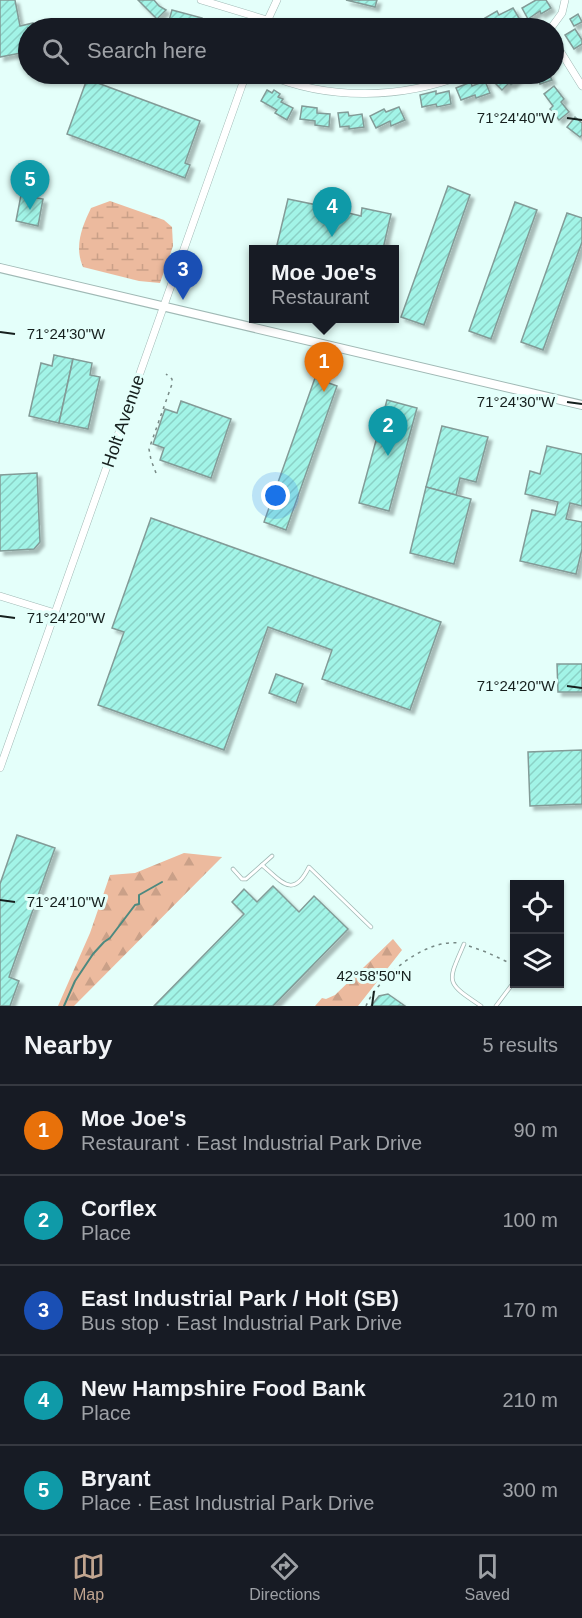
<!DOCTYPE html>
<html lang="en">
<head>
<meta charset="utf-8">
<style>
  :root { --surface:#171b24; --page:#20242c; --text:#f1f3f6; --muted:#9ea1a6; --line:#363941; --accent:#c1a590 }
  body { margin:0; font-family:Arial,sans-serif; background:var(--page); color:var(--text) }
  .controls { position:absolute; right:18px; bottom:18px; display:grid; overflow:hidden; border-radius:0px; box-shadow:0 2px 4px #0004 }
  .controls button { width:54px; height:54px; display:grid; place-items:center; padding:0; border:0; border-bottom:2px solid var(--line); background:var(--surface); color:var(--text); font:30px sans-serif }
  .you { position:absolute; left:276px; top:496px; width:21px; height:21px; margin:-15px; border:4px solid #fff; border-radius:50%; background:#1a73e8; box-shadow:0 0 0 9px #1a73e833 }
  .badge { display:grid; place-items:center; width:39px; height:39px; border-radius:50%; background:var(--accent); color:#fff; font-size:20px; font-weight:700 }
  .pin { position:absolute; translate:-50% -50px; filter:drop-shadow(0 2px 3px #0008) }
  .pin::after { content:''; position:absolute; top:32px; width:21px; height:18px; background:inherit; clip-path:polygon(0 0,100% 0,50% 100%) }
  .popup { position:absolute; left:249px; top:245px; width:150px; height:78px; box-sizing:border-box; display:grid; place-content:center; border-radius:0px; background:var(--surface); filter:drop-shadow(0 2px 4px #0005); font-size:20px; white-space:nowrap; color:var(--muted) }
  .popup b { font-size:22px; color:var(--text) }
  .popup::after { content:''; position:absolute; left:50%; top:100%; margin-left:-12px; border:12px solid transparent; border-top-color:var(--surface) }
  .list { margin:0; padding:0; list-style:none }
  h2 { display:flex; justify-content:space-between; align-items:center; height:78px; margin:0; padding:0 24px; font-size:26px }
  h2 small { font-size:20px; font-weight:400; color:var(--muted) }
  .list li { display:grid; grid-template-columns:39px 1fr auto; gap:18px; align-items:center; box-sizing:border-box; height:90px; padding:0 24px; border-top:2px solid var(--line) }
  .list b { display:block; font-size:22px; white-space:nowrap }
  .list p { margin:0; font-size:20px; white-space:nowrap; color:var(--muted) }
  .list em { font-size:20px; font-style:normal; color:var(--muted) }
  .icon { flex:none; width:33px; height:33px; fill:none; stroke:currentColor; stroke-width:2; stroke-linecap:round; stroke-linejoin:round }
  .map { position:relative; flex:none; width:582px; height:1006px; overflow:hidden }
  .search { position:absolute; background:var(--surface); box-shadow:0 2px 4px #0004; left:18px; right:18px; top:18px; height:66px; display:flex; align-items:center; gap:15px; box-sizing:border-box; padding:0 21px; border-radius:33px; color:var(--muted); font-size:22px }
  .sheet { height:528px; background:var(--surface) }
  nav { display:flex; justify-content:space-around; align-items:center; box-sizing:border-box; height:84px; border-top:2px solid var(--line); background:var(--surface); font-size:16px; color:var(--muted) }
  nav a { display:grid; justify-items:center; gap:3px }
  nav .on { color:var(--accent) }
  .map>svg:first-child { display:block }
  .forest { fill:url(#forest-firs) }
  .wetland { fill:url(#wetland-marsh) }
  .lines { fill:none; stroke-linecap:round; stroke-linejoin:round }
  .stream { stroke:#4d897f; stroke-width:2 }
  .building { fill:url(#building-hatch); stroke:#839b97; stroke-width:1.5; filter:url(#shadow) }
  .service-casing { stroke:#a0b9b5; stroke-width:4.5 }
  .minor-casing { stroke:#a0b9b5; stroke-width:8 }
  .tertiary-casing { stroke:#a0b9b5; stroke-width:10 }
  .path { stroke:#778985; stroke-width:1.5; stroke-dasharray:3 4.5; stroke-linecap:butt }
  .service { stroke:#fff; stroke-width:3 }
  .minor { stroke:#fff; stroke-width:7 }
  .tertiary { stroke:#fff; stroke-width:8 }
  .ticks { fill:none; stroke:#16201e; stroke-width:2 }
  .labels { text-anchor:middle; stroke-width:6; stroke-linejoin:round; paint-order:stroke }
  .street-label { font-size:18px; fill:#16201e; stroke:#e4fffa }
  .ticks-label { font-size:15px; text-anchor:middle; fill:#16201e; stroke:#e4fffa; stroke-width:6; stroke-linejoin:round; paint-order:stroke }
</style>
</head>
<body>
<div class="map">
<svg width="582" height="1006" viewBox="0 0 582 1006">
  <defs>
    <pattern id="forest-firs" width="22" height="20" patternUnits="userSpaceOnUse" patternTransform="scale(1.5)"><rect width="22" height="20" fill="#ecba9e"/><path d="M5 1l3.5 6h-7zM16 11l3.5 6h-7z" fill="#caa088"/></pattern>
    <pattern id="wetland-marsh" width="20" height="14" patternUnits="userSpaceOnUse" patternTransform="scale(1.5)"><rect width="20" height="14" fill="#ecba9e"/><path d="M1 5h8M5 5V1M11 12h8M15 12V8" fill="none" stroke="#caa088"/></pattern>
    <pattern id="building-hatch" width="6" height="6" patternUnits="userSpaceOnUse" patternTransform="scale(1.5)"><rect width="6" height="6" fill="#a2f4e7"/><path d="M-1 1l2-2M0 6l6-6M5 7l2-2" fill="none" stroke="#8bd1c6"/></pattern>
    <filter id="shadow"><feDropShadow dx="4" dy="4" stdDeviation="1.5" flood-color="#0004"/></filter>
  </defs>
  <rect width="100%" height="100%" fill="#e4fffa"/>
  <g class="forest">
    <path d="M184 853 222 857 74 1006H58L90 933 110 875 135 873Z"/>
    <path d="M393 939 402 950 358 1006H315L322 998 326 999 335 995Z"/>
  </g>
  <path class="wetland" d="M110 201 164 220 172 227 173 246 160 283 139 281 83 267C74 246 82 227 91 208Z"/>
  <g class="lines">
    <path class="stream" d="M64 1006 75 981 93 954 104 942 110 938 135 905 139 904V895L162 882"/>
  </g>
  <g class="building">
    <path d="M0 0H15L20 26 33 23 34 28H28V40L24 41 26 52 0 57Z"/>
    <path d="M138 0H154L159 6 166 10 157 19Z"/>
    <path d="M346 0H377L375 7Z"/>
    <path d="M536 0H546L551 8 541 14 540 11 528 19 522 8Z"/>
    <path d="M513 8 519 18 505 25 504 23 491 28 485 18 497 11 499 15Z"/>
    <path d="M172 10 202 18 199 28H185L168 24Z"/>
    <path d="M578 14 582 22 574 26 570 19Z"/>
    <path d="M209 20 239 28H206Z"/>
    <path d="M575 29 582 40V44L574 49 565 35Z"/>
    <path d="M499 74 504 75 506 74H521L522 75 511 85 509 83 502 90 492 80Z"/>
    <path d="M536 74H549L552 80 540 84Z"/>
    <path d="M87 79 200 121 185 163 190 165 185 178 67 134Z"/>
    <path d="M485 81 490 93 476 98 475 95 461 100 456 88 471 82 472 86Z"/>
    <path d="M554 86 564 99 561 102 569 112 559 120 550 109 553 106 544 94Z"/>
    <path d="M267 90 272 93 274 90 280 94 278 97 283 99 281 102 293 108 287 120 275 113 277 110 261 101Z"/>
    <path d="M436 91V94L449 91 451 104 437 107 436 104 422 107 420 95Z"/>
    <path d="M302 106 317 108V113L330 114 329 127 315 125V121L300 119Z"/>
    <path d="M399 107 405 120 391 126 390 121 376 128 370 116 384 109 386 112Z"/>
    <path d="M348 112 349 116 362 114 364 127 349 129V126L340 127 338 113Z"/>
    <path d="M575 117 582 123V135L580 137 567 127Z"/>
    <path d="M448 186 470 195 424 325 401 317Z"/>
    <path d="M21 195 43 199 38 226 16 221Z"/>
    <path d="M288 199 327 207 328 203 341 206 340 211 361 216 362 208 391 214 383 249H276Z"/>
    <path d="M515 202 537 210 491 339 469 331Z"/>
    <path d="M567 213 582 218V242L543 350 521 342Z"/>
    <path d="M54 355 73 359 59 423 29 416 41 363 52 366Z"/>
    <path d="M73 359 92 363 90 375 100 377 88 429 59 423Z"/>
    <path d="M315 378 337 386 286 530 264 522Z"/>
    <path d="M387 400 417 408 389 511 359 503Z"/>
    <path d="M181 401 231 419 211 478 160 460 164 448 153 444 165 409 177 413Z"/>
    <path d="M442 426 488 437 476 482 460 478 456 495 426 487Z"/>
    <path d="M547 446 582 454V506L570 503 566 519 582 522V549L576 574 520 561 532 510 555 515 558 502 525 494 530 471 540 474Z"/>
    <path d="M37 473 40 542 34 549 0 551V475Z"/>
    <path d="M426 487 471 499 454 564 410 553Z"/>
    <path d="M151 518 441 622 410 710 322 679 332 650 268 627 224 750 98 705 124 632 112 628Z"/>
    <path d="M557 664H582V692H558Z"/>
    <path d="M276 674 303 684 296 703 269 693Z"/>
    <path d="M582 750V804L530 806 528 752Z"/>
    <path d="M17 835 55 848 9 977 19 981 10 1006H0V884Z"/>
    <path d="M273 886 299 912 314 896 348 929 273 1006H154L244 914 232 902 244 889 257 902Z"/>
    <path d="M388 994 405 1006H371L379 996Z"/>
  </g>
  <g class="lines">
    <g class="service-casing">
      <g id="service">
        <path d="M262 865C281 881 293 900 309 867L371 927"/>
        <path d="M233 869 242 879H246L272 856"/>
        <path d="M464 944C447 983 445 982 481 1006"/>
        <path d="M496 1006 514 982"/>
      </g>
    </g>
    <g class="minor-casing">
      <g id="minor">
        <path d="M201 0 267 20"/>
        <path d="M264 28 277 0"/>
        <path d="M551 28 562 13 565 0"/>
        <path d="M554 41 582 86"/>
        <path d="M266 74C329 101 402 99 466 74"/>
        <path d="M0 596 55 613"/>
        <path d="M0 768 246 74"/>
      </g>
    </g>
    <g class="tertiary-casing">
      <path id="tertiary" d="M0 268 582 405"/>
    </g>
    <g class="path">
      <path d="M156 473 151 460 149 449 172 384V379L166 374"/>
      <path d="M469 946 486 952 514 965"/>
      <path d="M366 1006C378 977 425 939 458 943"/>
    </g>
    <use href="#service" class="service"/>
    <use href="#minor" class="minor"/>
    <use href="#tertiary" class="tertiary"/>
  </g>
  <path class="ticks" d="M567 118 582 120M0 332 15 334M567 402 582 404M0 616 15 618M567 686 582 688M0 900 15 902M372 1006 374 991"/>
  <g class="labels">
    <g class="street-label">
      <text transform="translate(123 421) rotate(-71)" y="6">Holt Avenue</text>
    </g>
  </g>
  <g class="ticks-label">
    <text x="516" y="123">71°24'40"W</text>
    <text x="66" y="339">71°24'30"W</text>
    <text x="516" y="407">71°24'30"W</text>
    <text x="66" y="623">71°24'20"W</text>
    <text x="516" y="691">71°24'20"W</text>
    <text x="66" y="907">71°24'10"W</text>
    <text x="374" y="981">42°58'50"N</text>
  </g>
</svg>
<div class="controls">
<button><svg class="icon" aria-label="locate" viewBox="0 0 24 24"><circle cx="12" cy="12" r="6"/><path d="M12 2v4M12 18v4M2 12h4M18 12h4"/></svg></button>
<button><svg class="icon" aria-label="layers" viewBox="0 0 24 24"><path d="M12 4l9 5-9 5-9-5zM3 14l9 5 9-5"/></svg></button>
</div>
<div class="you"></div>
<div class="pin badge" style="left:324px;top:392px;background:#e8710a">1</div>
<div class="popup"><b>Moe Joe's</b>Restaurant</div>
<div class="pin badge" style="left:388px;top:456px;background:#0f9aa8">2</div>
<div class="pin badge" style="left:183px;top:300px;background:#1a4fb4">3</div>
<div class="pin badge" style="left:332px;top:237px;background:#0f9aa8">4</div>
<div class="pin badge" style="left:30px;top:210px;background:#0f9aa8">5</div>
<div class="search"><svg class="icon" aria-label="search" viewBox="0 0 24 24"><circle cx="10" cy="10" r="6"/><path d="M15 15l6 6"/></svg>Search here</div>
</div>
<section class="sheet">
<h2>Nearby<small>5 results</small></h2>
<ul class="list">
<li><span class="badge" style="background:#e8710a">1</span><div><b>Moe Joe's</b><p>Restaurant · East Industrial Park Drive</p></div><em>90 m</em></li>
<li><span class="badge" style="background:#0f9aa8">2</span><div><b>Corflex</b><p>Place</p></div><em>100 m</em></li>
<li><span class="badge" style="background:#1a4fb4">3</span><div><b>East Industrial Park / Holt (SB)</b><p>Bus stop · East Industrial Park Drive</p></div><em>170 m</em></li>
<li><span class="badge" style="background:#0f9aa8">4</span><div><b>New Hampshire Food Bank</b><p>Place</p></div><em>210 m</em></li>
<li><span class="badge" style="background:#0f9aa8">5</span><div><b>Bryant</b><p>Place · East Industrial Park Drive</p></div><em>300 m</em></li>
</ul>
</section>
<nav>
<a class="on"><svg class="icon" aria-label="map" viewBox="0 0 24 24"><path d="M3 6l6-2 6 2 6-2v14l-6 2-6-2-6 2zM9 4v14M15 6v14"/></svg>Map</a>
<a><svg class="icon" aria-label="directions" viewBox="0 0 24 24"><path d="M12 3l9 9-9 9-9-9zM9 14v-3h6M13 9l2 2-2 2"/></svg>Directions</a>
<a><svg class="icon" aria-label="saved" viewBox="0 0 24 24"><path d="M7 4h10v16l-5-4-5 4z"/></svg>Saved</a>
</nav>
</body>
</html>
